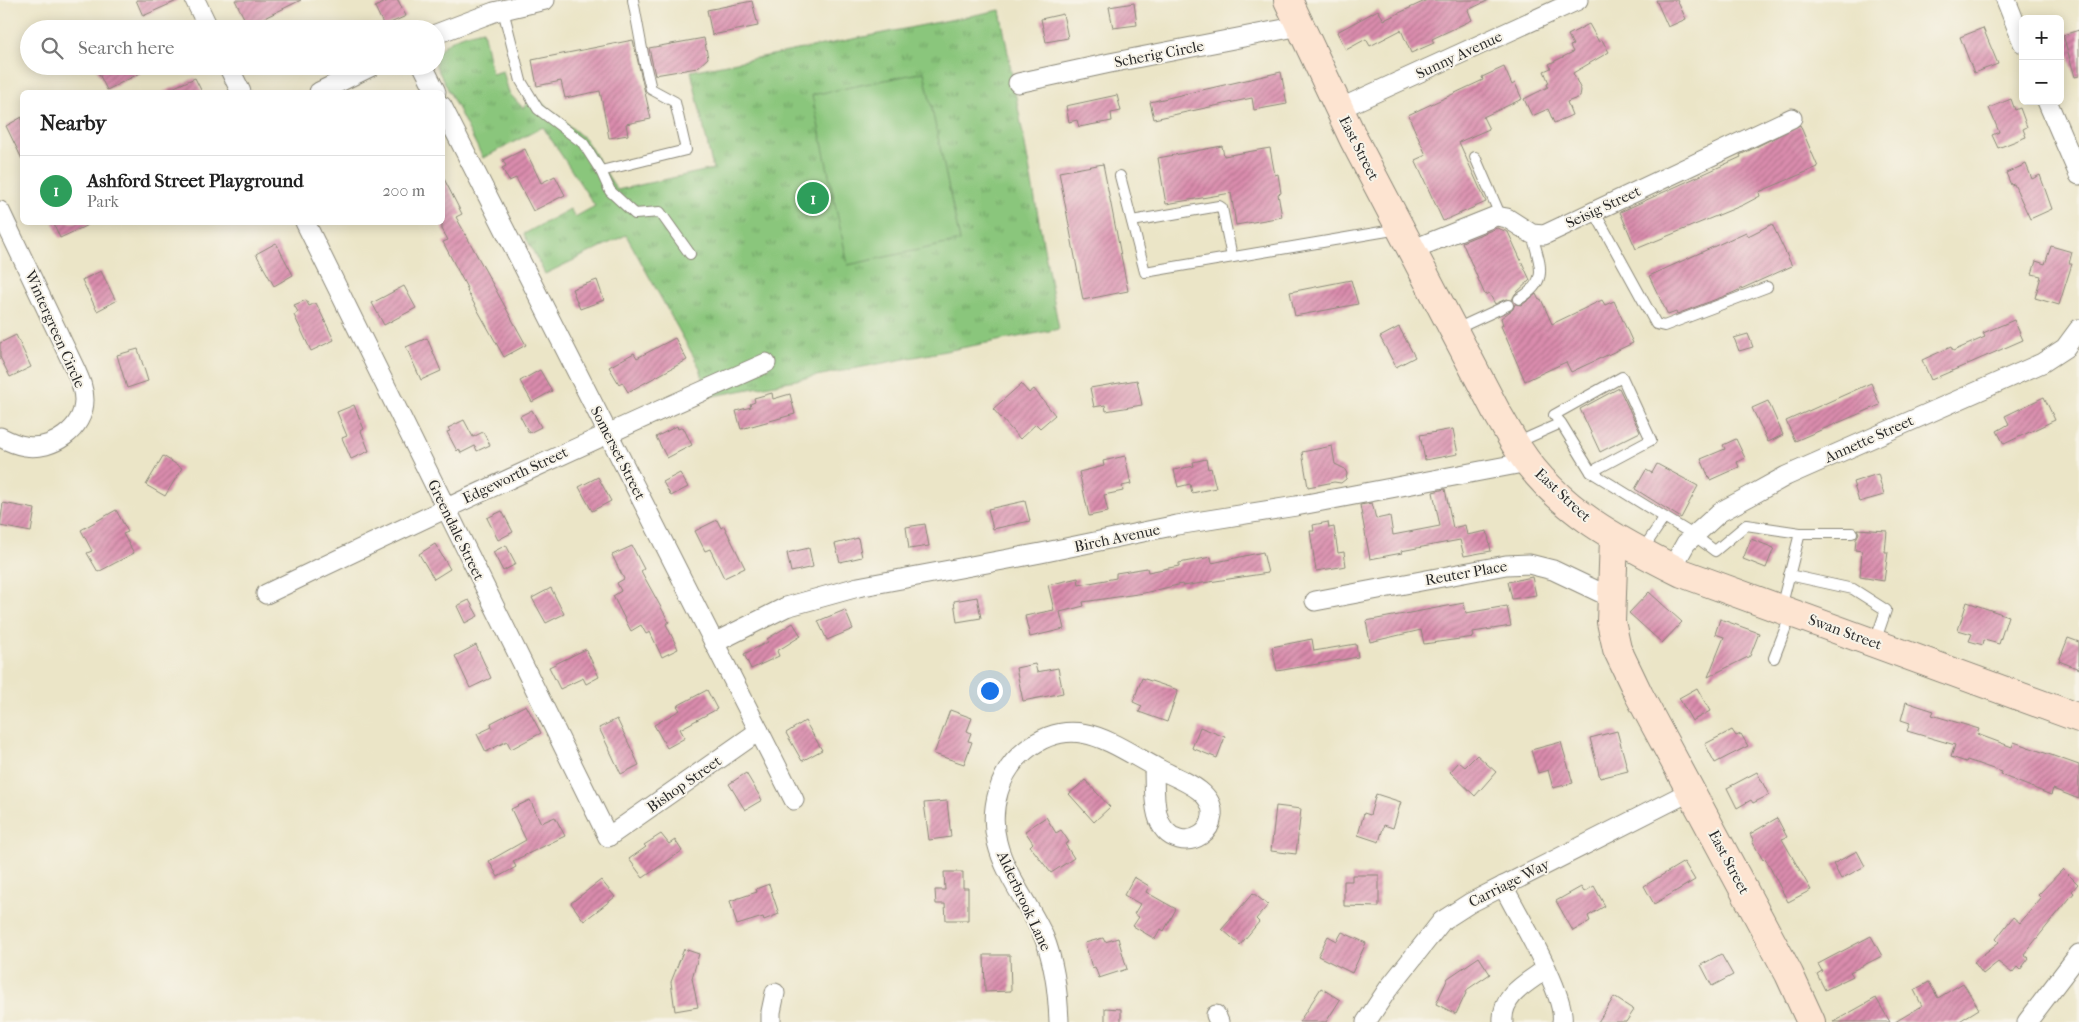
<!DOCTYPE html>
<html lang="en">
<head>
<meta charset="utf-8">
<style>
  :root { --surface:#fff; --page:#f2f2f2; --text:#222; --muted:#767676; --line:#e0e0e0; --accent:#b5179e }
  body { margin:0; font-family:"IM FELL French Canon",serif; background:var(--page); color:var(--text) }
  .controls { position:absolute; right:15px; top:15px; display:grid; overflow:hidden; border-radius:8px; box-shadow:0 2px 12px #0003 }
  .controls button { width:45px; height:45px; display:grid; place-items:center; padding:0; border:0; border-bottom:1px solid var(--line); background:var(--surface); color:var(--text); font:25px sans-serif }
  .you { position:absolute; left:989px; top:690px; width:18px; height:18px; margin:-12px; border:4px solid #fff; border-radius:50%; background:#1a73e8; box-shadow:0 0 0 8px #1a73e833 }
  .badge { display:grid; place-items:center; width:32px; height:32px; border-radius:50%; background:var(--accent); color:#fff; font-size:16px; font-weight:700 }
  .pin { position:absolute; translate:-50% -50%; border:2px solid #fff; box-shadow:0 1px 5px #0006 }
  .list { margin:0; padding:0; list-style:none }
  h2 { display:flex; justify-content:space-between; align-items:center; height:65px; margin:0; padding:0 20px; font-size:21px }
  h2 small { font-size:16px; font-weight:400; color:var(--muted) }
  .list li { display:grid; grid-template-columns:32px 1fr auto; gap:15px; align-items:center; box-sizing:border-box; height:70px; padding:0 20px; border-top:1px solid var(--line) }
  .list b { display:block; font-size:19px; white-space:nowrap }
  .list p { margin:0; font-size:16px; white-space:nowrap; color:var(--muted) }
  .list em { font-size:16px; font-style:normal; color:var(--muted) }
  .icon { flex:none; width:28px; height:28px; fill:none; stroke:currentColor; stroke-width:2; stroke-linecap:round; stroke-linejoin:round }
  .map { position:relative; flex:none; width:2079px; height:1022px; overflow:hidden }
  .search { position:absolute; background:var(--surface); box-shadow:0 2px 12px #0003; left:20px; top:20px; width:425px; height:55px; display:flex; align-items:center; gap:12px; box-sizing:border-box; padding:0 18px; border-radius:28px; color:var(--muted); font-size:19px }
  .panel { position:absolute; background:var(--surface); box-shadow:0 2px 12px #0003; left:20px; top:90px; width:425px; height:135px; border-radius:8px }
  .map>svg:first-child { display:block }
  .park { fill:url(#park-tufts); stroke:#5a7854 }
  .pitch { fill:#8ac67c; stroke:#5a7854 }
  .building { fill:url(#building-hatch) }
  .lines { fill:none; stroke-linecap:round; stroke-linejoin:round }
  .lane-casing { stroke:#8b8879; stroke-width:12 }
  .street-casing { stroke:#8b8879; stroke-width:21 }
  .secondary-casing { stroke:#8b8879; stroke-width:30 }
  .lane { stroke:#fff; stroke-width:10 }
  .street { stroke:#fff; stroke-width:19 }
  .secondary { stroke:#fde4d1; stroke-width:28 }
  .labels { text-anchor:middle; stroke-width:4; stroke-linejoin:round; paint-order:stroke }
  .street-label { font-size:15px; fill:#2b2b2b; stroke:#f7f3e8 }
</style>
</head>
<body>
<div class="map">
<svg width="2079" height="1022" viewBox="0 0 2079 1022">
  <defs>
    <pattern id="park-tufts" width="24" height="20" patternUnits="userSpaceOnUse" patternTransform="scale(1.25)"><rect width="24" height="20" fill="#8ac67c"/><path d="M3 7l-1-3M5 7V3M7 7l1-3M15 17l-1-3M17 17v-4M19 17l1-3" fill="none" stroke="#71a166"/></pattern>
    <pattern id="building-hatch" width="6" height="6" patternUnits="userSpaceOnUse" patternTransform="scale(1.25)"><rect width="6" height="6" fill="#da8cad"/><path d="M-1 1l2-2M0 6l6-6M5 7l2-2" fill="none" stroke="#b1738d"/></pattern>
  </defs>
  <rect width="100%" height="100%" fill="#f7f3e8"/>
  <filter id="ink" filterUnits="userSpaceOnUse"><feTurbulence type="fractalNoise" baseFrequency=".02" numOctaves="2"/><feDisplacementMap in="SourceGraphic" scale="10" xChannelSelector="R" yChannelSelector="G"/><feConvolveMatrix kernelMatrix="1 2 1 2 8 2 1 2 1" color-interpolation-filters="sRGB"/></filter>
  <filter id="wash" filterUnits="userSpaceOnUse"><feTurbulence type="fractalNoise" baseFrequency=".0096" numOctaves="4" result="noise"/><feDisplacementMap in="SourceGraphic" scale="20" xChannelSelector="R" yChannelSelector="G"/><feGaussianBlur stdDeviation="1.12" result="paint"/><feColorMatrix in="noise" values="0 0 0 0 0 0 0 0 0 0 0 0 0 0 0 0 0 1.4 0 .05"/><feComposite in="paint" operator="in"/></filter>
  <g filter="url(#wash)">
    <rect width="100%" height="100%" fill="#ebe5c7"/>
    <path class="park" d="M1000 10 1059 329 708 397 700 368 626 235 545 274 524 234 570 209 575 217 595 206 543 127 483 158 436 66C436 63 436 58 437 55 443 40 468 33 483 30L492 74 503 71 509 93 523 108 534 96 585 139 617 190 713 169 691 71Z"/>
    <path class="pitch" d="M924 72 960 241 848 265 812 95Z"/>
    <g id="blocks">
      <g class="building">
        <path d="M136 0H179L143 16Z"/>
        <path d="M235 0H301L248 26Z"/>
        <path d="M390 0H398L406 16 384 26 375 7Z"/>
        <path d="M1427 0H1489L1468 10 1472 20 1432 39 1434 43 1411 53 1401 30 1370 46 1366 39 1346 50 1337 32 1378 10 1384 20Z"/>
        <path d="M1656 0H1677L1686 19 1668 27Z"/>
        <path d="M752 1 758 26 712 35 707 10Z"/>
        <path d="M1134 3 1137 25 1113 28 1109 7Z"/>
        <path d="M1063 14 1068 38 1046 42 1041 19Z"/>
        <path d="M1589 24 1599 42 1602 40 1609 52 1573 73 1581 90 1580 97 1567 102 1572 115 1554 123 1548 109 1532 116 1524 99 1548 87 1547 84 1549 83 1544 71 1551 68 1549 64 1573 52 1570 46 1573 45 1568 35Z"/>
        <path d="M1983 28 1998 64 1974 73 1960 37Z"/>
        <path d="M2079 30V76L2075 77 2063 35Z"/>
        <path d="M704 38 708 58 697 68 655 75 649 48Z"/>
        <path d="M633 40 651 119 626 124 628 135 609 138 600 91 565 98 561 81 537 86 532 60Z"/>
        <path d="M95 66H154L107 90Z"/>
        <path d="M1504 67 1512 85 1515 83 1522 99 1483 117 1489 129 1459 142 1486 202 1443 221 1415 160 1426 155 1408 115 1483 80 1482 77Z"/>
        <path d="M1281 72 1287 104 1254 110 1252 98 1154 119 1150 102Z"/>
        <path d="M195 78 202 92H163Z"/>
        <path d="M1117 95 1121 111 1111 113 1112 121 1079 127 1077 120 1069 122 1066 106Z"/>
        <path d="M2011 99 2015 110 2020 108 2027 127 2023 129 2026 137 1998 148 1992 135 1999 132 1989 108Z"/>
        <path d="M22 117V159L6 126Z"/>
        <path d="M1800 125 1818 167 1759 192 1760 196 1743 205 1636 249 1620 212 1741 157 1740 155Z"/>
        <path d="M1222 146 1224 156 1270 148 1275 175 1278 174 1281 193 1278 194 1282 217 1236 225 1231 193 1166 204 1158 158Z"/>
        <path d="M525 149 541 183 555 176 565 195 533 211 516 178 509 181 502 168 506 166 503 160Z"/>
        <path d="M1103 164 1128 291 1083 300 1059 172Z"/>
        <path d="M2026 164 2032 179 2040 175 2052 209 2030 219 2014 184 2011 185 2006 173Z"/>
        <path d="M442 175 462 214 456 217 526 345 504 357 467 291 468 290 443 242 448 240 442 229Z"/>
        <path d="M53 222H94L60 238Z"/>
        <path d="M1772 224 1792 266 1730 294 1677 314 1676 312 1668 315 1649 276 1746 232 1748 236Z"/>
        <path d="M1497 228 1508 232 1530 280 1515 294 1512 300 1506 299 1495 304 1489 293 1485 295 1462 242Z"/>
        <path d="M276 243 293 275 274 286 256 254Z"/>
        <path d="M2051 246 2072 252 2069 264H2072L2059 305 2035 298 2041 276 2032 274 2036 261 2045 264Z"/>
        <path d="M101 271 116 301 97 311 82 280Z"/>
        <path d="M597 280 604 300 580 309 572 289Z"/>
        <path d="M1351 280 1358 304 1295 316 1290 292Z"/>
        <path d="M404 286 416 308 384 325 372 303Z"/>
        <path d="M1536 294 1539 300 1541 299 1552 324 1602 300 1605 305 1614 301 1633 343 1571 372 1566 362 1525 381 1501 326 1503 325 1501 318 1513 309 1515 304 1522 305Z"/>
        <path d="M306 300 309 306 316 303 334 340 311 351 294 315 298 312 294 305Z"/>
        <path d="M2014 320 2023 340 1931 380 1922 360 1951 347 1953 351 1985 337 1983 333Z"/>
        <path d="M1399 327 1415 357 1396 367 1380 337Z"/>
        <path d="M1748 334 1753 347 1739 351 1734 338Z"/>
        <path d="M16 335 31 367 10 377 0 357V343Z"/>
        <path d="M427 338 441 371 421 380 406 347Z"/>
        <path d="M675 338 687 360 628 392 622 382 619 384 609 367 634 353 637 358Z"/>
        <path d="M138 349 148 381 127 388 117 355Z"/>
        <path d="M540 370 552 391 532 402 520 381Z"/>
        <path d="M1137 380 1142 405 1106 411 1105 405 1094 407 1090 388Z"/>
        <path d="M1871 383 1880 405 1795 441 1786 421Z"/>
        <path d="M1021 384 1029 393 1034 389 1055 415 1040 428 1036 424 1020 439 993 409Z"/>
        <path d="M1619 388 1640 432 1600 452 1580 409Z"/>
        <path d="M772 393 773 399 790 394 795 414 741 429 736 411 751 407 750 404 755 402 754 398Z"/>
        <path d="M2044 397 2055 420 2004 444 1997 431 2009 424 2005 416Z"/>
        <path d="M1768 401 1783 435 1768 442 1752 408Z"/>
        <path d="M354 405 364 429 361 431 369 451 351 459 342 438 347 436 337 412Z"/>
        <path d="M532 410 541 427 529 433 520 416Z"/>
        <path d="M464 420 473 437 483 432 490 445 477 451 475 446 461 453 459 449 457 451 447 432 450 431 448 428Z"/>
        <path d="M677 426 678 429 683 427 692 445 667 458 656 437Z"/>
        <path d="M1453 429 1458 454 1425 460 1420 435Z"/>
        <path d="M1736 439 1745 458 1737 462 1739 467 1710 480 1701 459 1725 449 1723 445Z"/>
        <path d="M1332 446 1335 464 1345 469 1347 474 1346 479 1341 483 1334 482 1308 487 1302 452Z"/>
        <path d="M163 456 182 468 165 496 146 485Z"/>
        <path d="M1125 456 1131 484 1122 486 1123 491 1104 495 1108 512 1089 516 1079 472 1104 466 1103 461Z"/>
        <path d="M1206 459 1208 469 1211 468 1216 488 1192 493 1190 484 1178 487 1174 470 1194 466 1193 462Z"/>
        <path d="M1657 464 1698 486 1681 518 1635 489 1646 470 1652 473Z"/>
        <path d="M680 473 688 487 671 496 663 482Z"/>
        <path d="M1878 474 1884 495 1859 502 1853 482Z"/>
        <path d="M598 477 611 501 592 511 579 487Z"/>
        <path d="M1445 489 1453 528 1465 525 1467 535 1487 531 1491 551 1464 556 1460 540 1401 551 1402 553 1370 559 1360 505 1372 503 1376 519 1390 516 1393 535 1440 526 1433 492Z"/>
        <path d="M1025 501 1030 521 993 529 988 509Z"/>
        <path d="M3 503 35 509 31 532 0 526Z"/>
        <path d="M116 510 128 532 123 534 134 553 98 572 87 553 92 551 81 530Z"/>
        <path d="M502 511 513 532 498 540 487 518Z"/>
        <path d="M717 520 721 528 724 526 745 568 724 578 710 549 705 551 695 531Z"/>
        <path d="M1328 522 1329 528 1334 527 1338 553 1344 552 1346 566 1316 571 1310 531H1314L1313 525Z"/>
        <path d="M925 524 929 546 909 549 906 527Z"/>
        <path d="M1857 529 1887 531 1885 552H1888L1884 581 1860 577 1862 551 1855 550 1856 539 1859 533Z"/>
        <path d="M858 538 862 557 840 562 835 544Z"/>
        <path d="M1751 539 1774 548 1766 568 1743 559Z"/>
        <path d="M435 544 450 569 434 579 419 554Z"/>
        <path d="M506 545 516 564 503 571 493 552Z"/>
        <path d="M632 546 644 569 641 571 669 622 666 624 678 649 662 657 650 632 646 634 641 625 631 631 613 596 621 591 617 583 624 579 612 555Z"/>
        <path d="M809 548 813 567 791 572 787 553Z"/>
        <path d="M1263 552 1268 573 1183 586 1182 584 1144 593 1083 602 1084 606 1060 612 1064 629 1030 637 1025 616 1054 610 1048 585 1078 578 1079 585 1116 578V573L1147 568 1148 572 1179 566V563L1211 557 1212 563Z"/>
        <path d="M1532 577 1536 595 1512 599 1508 582Z"/>
        <path d="M551 588 564 614 546 623 532 598Z"/>
        <path d="M1649 592 1682 622 1662 643 1629 613Z"/>
        <path d="M977 597 981 618 957 622 954 601Z"/>
        <path d="M469 600 478 616 465 623 457 606Z"/>
        <path d="M1967 602 2008 616 1999 644 1984 640 1983 645 1969 641 1972 634 1958 630Z"/>
        <path d="M1464 603 1466 613 1507 606 1511 626 1473 632 1474 637 1424 644 1421 630 1370 642 1366 621Z"/>
        <path d="M845 610 853 629 827 640 818 621Z"/>
        <path d="M1720 619 1759 633 1750 656 1708 677 1724 637 1715 634Z"/>
        <path d="M793 623 801 636 777 651 779 656 751 669 744 654 768 642 767 639Z"/>
        <path d="M2068 638 2079 642V669L2059 661Z"/>
        <path d="M1312 639 1314 651 1356 644 1358 657 1277 671 1272 647Z"/>
        <path d="M476 645 491 678 470 688 455 656Z"/>
        <path d="M586 649 599 677 586 684 583 678 560 689 549 667Z"/>
        <path d="M1035 664 1037 672 1058 668 1063 693 1023 701 1016 668Z"/>
        <path d="M1142 678 1178 690 1167 722 1139 712 1142 706 1133 702Z"/>
        <path d="M1697 688 1710 711 1692 721 1679 698Z"/>
        <path d="M707 690 717 709 680 729 685 738 667 748 654 725 680 710 677 706Z"/>
        <path d="M1906 702 1934 711 1932 715 1979 729 1977 734 2012 747 2014 742 2079 765V799L2053 789 2051 795 2001 775 2002 772 1967 760 1966 762 1951 757 1955 745 1907 731 1910 723 1901 720Z"/>
        <path d="M526 705 541 733 511 749 507 741 486 752 477 734 492 727 491 723Z"/>
        <path d="M950 710 972 718 967 731 971 733 968 741 972 742 964 764 934 754Z"/>
        <path d="M617 719 639 765 621 774 599 728Z"/>
        <path d="M805 721 822 750 802 761 786 733Z"/>
        <path d="M1200 727 1225 737 1217 758 1192 748Z"/>
        <path d="M1732 730 1736 736 1741 734 1748 746 1715 763 1705 744Z"/>
        <path d="M1617 731 1628 771 1600 778 1590 738Z"/>
        <path d="M1561 742 1573 783 1553 788 1548 770 1538 773 1531 750Z"/>
        <path d="M1477 755 1496 772 1475 796 1450 772 1459 762 1465 767Z"/>
        <path d="M1757 772 1769 795 1753 803 1751 800 1737 808 1727 788Z"/>
        <path d="M746 773 762 800 745 810 729 784Z"/>
        <path d="M1085 780 1110 807 1094 822 1069 794Z"/>
        <path d="M1376 794 1401 802 1393 828 1384 825 1379 842 1358 835 1364 813 1370 815Z"/>
        <path d="M530 800 541 823 555 817 565 836 513 861 516 867 498 877 489 861 526 840 511 809Z"/>
        <path d="M947 801 951 837 929 840 924 803Z"/>
        <path d="M1276 806 1301 809 1296 854 1271 851Z"/>
        <path d="M1046 817 1056 833 1061 830 1069 842 1065 844 1074 858 1051 873 1030 846 1033 843 1025 831Z"/>
        <path d="M1777 818 1787 837 1782 839 1811 890 1788 902 1765 858 1763 860 1752 841H1754L1750 834Z"/>
        <path d="M661 834 669 844 675 840 682 851 643 878 629 859 646 847 644 845Z"/>
        <path d="M1857 851 1865 866 1841 879 1833 864Z"/>
        <path d="M1684 862 1695 880 1654 904 1644 886Z"/>
        <path d="M2063 869 2078 884 2072 891 2074 893 2024 954 2029 958 2020 970 2017 967 2012 973 1998 962 1983 974 1974 962 1999 942 1996 939 2013 917 2020 923 2041 898 2038 895Z"/>
        <path d="M944 872H963V888H968V920H946L945 904H936L935 890H945Z"/>
        <path d="M1352 875H1379V907L1344 906V881H1352Z"/>
        <path d="M1134 877 1149 886 1146 892 1176 909 1164 931 1161 929 1155 939 1133 926 1139 917 1134 914 1140 904 1124 895Z"/>
        <path d="M601 880 615 897 584 921 571 903Z"/>
        <path d="M769 884 779 914 764 920 763 917 737 925 730 901 757 892 756 889Z"/>
        <path d="M1594 886 1605 906 1588 916 1590 921 1573 931 1556 901 1581 887 1584 892Z"/>
        <path d="M1253 893 1268 905 1256 919 1259 922 1240 945 1222 929Z"/>
        <path d="M1342 932 1366 943 1352 973 1318 956 1328 936 1337 941Z"/>
        <path d="M1871 936 1882 956 1850 972 1853 976 1825 990 1817 974 1822 971 1818 964Z"/>
        <path d="M1103 938 1105 942 1118 938 1127 969 1099 978 1095 967 1092 968 1085 943Z"/>
        <path d="M684 949 699 954 692 978 698 1007 675 1011 671 982Z"/>
        <path d="M1721 954 1733 975 1712 986 1701 965Z"/>
        <path d="M984 955H1010L1011 991 985 992Z"/>
        <path d="M1479 957 1490 974 1468 989 1456 1014 1436 1004 1448 978Z"/>
        <path d="M1929 982 1938 998 1963 983 1979 1009 1958 1022H1895L1922 1006 1914 990Z"/>
        <path d="M1321 988 1340 1000 1326 1022H1299Z"/>
        <path d="M1614 997 1634 1010 1626 1022H1598Z"/>
        <path d="M1876 998 1890 1022H1833Z"/>
        <path d="M1105 1008 1121 1009V1022H1105Z"/>
      </g>
    </g>
  </g>
  <g filter="url(#ink)">
    <use href="#blocks" fill-opacity="0" stroke="#8b8879" stroke-width="1"/>
    <g class="lines">
      <g class="lane-casing">
        <g id="lane">
          <path d="M503 10 521 81 538 109 583 143 601 171 610 191 635 214 660 212 690 254"/>
          <path d="M1475 157 1501 217"/>
          <path d="M601 171 686 150 675 102 651 89 644 60 633 0"/>
          <path d="M1120 176 1145 272 1399 229"/>
          <path d="M1594 211 1656 324 1664 326 1767 287"/>
          <path d="M1132 221 1219 206 1222 208 1232 257"/>
          <path d="M1519 299C1551 280 1539 264 1532 234"/>
          <path d="M1454 330 1508 305"/>
          <path d="M1516 443 1561 423 1591 472 1651 440 1622 377 1554 415 1561 423"/>
          <path d="M1591 472 1695 536 1715 551 1746 525 1800 533 1781 608"/>
          <path d="M1800 533H1852"/>
          <path d="M1641 552 1664 518"/>
          <path d="M1789 575 1853 589 1886 610 1875 642"/>
          <path d="M1774 658 1791 614"/>
        </g>
      </g>
      <g class="street-casing">
        <g id="street">
          <path d="M195 0 209 29"/>
          <path d="M2006 0 2023 43"/>
          <path d="M436 34 494 12 545 0"/>
          <path d="M228 66 241 92"/>
          <path d="M423 66 436 92"/>
          <path d="M1018 83 1110 63 1300 26"/>
          <path d="M319 92 372 66"/>
          <path d="M2047 101 2079 175"/>
          <path d="M442 106 794 800"/>
          <path d="M1339 109 1578 0"/>
          <path d="M0 211 76 371C80 380 84 389 84 400 84 429 52 451 25 446 16 445 8 441 0 437"/>
          <path d="M305 222 608 837 759 731"/>
          <path d="M1411 250 1496 216 1507 218 1532 234 1544 235 1792 118"/>
          <path d="M1672 568 1686 543 1720 512 1750 496 1786 476 2042 363 2065 348 2079 329"/>
          <path d="M266 594C432 514 598 437 766 363"/>
          <path d="M1315 601 1506 565 1529 564 1553 570 1612 598"/>
          <path d="M714 643 786 607 858 587 1041 553 1177 525 1296 506 1528 462"/>
          <path d="M1503 886C1517 913 1567 996 1562 1022"/>
          <path d="M1216 1015 1219 1022"/>
          <path d="M771 1022V1012L775 993"/>
          <path d="M1059 1022C1058 993 1055 964 1044 937 1030 905 1005 876 997 842 989 809 999 771 1026 750 1075 711 1113 745 1159 769 1178 779 1215 790 1212 816 1211 824 1207 831 1201 835 1195 839 1187 841 1179 839 1150 832 1155 789 1154 766"/>
          <path d="M1366 1022 1388 989 1442 921 1470 903 1691 791"/>
          <path d="M1503 1022C1501 995 1527 983 1546 969"/>
          <path d="M2027 1022 2079 954"/>
        </g>
      </g>
      <g class="secondary-casing">
        <g id="secondary">
          <path d="M1288 0 1354 140 1496 411C1504 424 1511 438 1519 450 1558 510 1620 542 1682 573L2079 718"/>
          <path d="M1614 538 1611 622 1617 649 1639 695 1789 974 1811 1022"/>
        </g>
      </g>
      <use href="#lane" class="lane"/>
      <use href="#street" class="street"/>
      <use href="#secondary" class="secondary"/>
    </g>
  </g>
  <g class="labels">
    <g class="street-label">
      <text transform="translate(1159 54) rotate(-11)" y="5">Scherig Circle</text>
      <text transform="translate(1459 55) rotate(-25)" y="5">Sunny Avenue</text>
      <text transform="translate(1359 148) rotate(63)" y="5">East Street</text>
      <text transform="translate(1603 207) rotate(-25)" y="5">Seisig Street</text>
      <text transform="translate(55 329) rotate(66)" y="5">Wintergreen Circle</text>
      <text transform="translate(1869 439) rotate(-24)" y="5">Annette Street</text>
      <text transform="translate(618 453) rotate(63)" y="5">Somerset Street</text>
      <text transform="translate(515 475) rotate(-25)" y="5">Edgeworth Street</text>
      <text transform="translate(1563 495) rotate(43)" y="5">East Street</text>
      <text transform="translate(456 530) rotate(64)" y="5">Greendale Street</text>
      <text transform="translate(1117 538) rotate(-12)" y="5">Birch Avenue</text>
      <text transform="translate(1466 573) rotate(-10)" y="5">Reuter Place</text>
      <text transform="translate(1845 632) rotate(20)" y="5">Swan Street</text>
      <text transform="translate(684 784) rotate(-35)" y="5">Bishop Street</text>
      <text transform="translate(1729 862) rotate(62)" y="5">East Street</text>
      <text transform="translate(1509 883) rotate(-27)" y="5">Carriage Way</text>
      <text transform="translate(1024 901) rotate(65)" y="5">Alderbrook Lane</text>
    </g>
  </g>
</svg>
<div class="controls">
<button>+</button>
<button>−</button>
</div>
<div class="you"></div>
<div class="pin badge" style="left:813px;top:198px;background:#2e9e5b">1</div>
<div class="search"><svg class="icon" aria-label="search" viewBox="0 0 24 24"><circle cx="10" cy="10" r="6"/><path d="M15 15l6 6"/></svg>Search here</div>
<section class="panel">
<h2>Nearby<small></small></h2>
<ul class="list">
<li><span class="badge" style="background:#2e9e5b">1</span><div><b>Ashford Street Playground</b><p>Park</p></div><em>200 m</em></li>
</ul>
</section>
</div>
</body>
</html>
